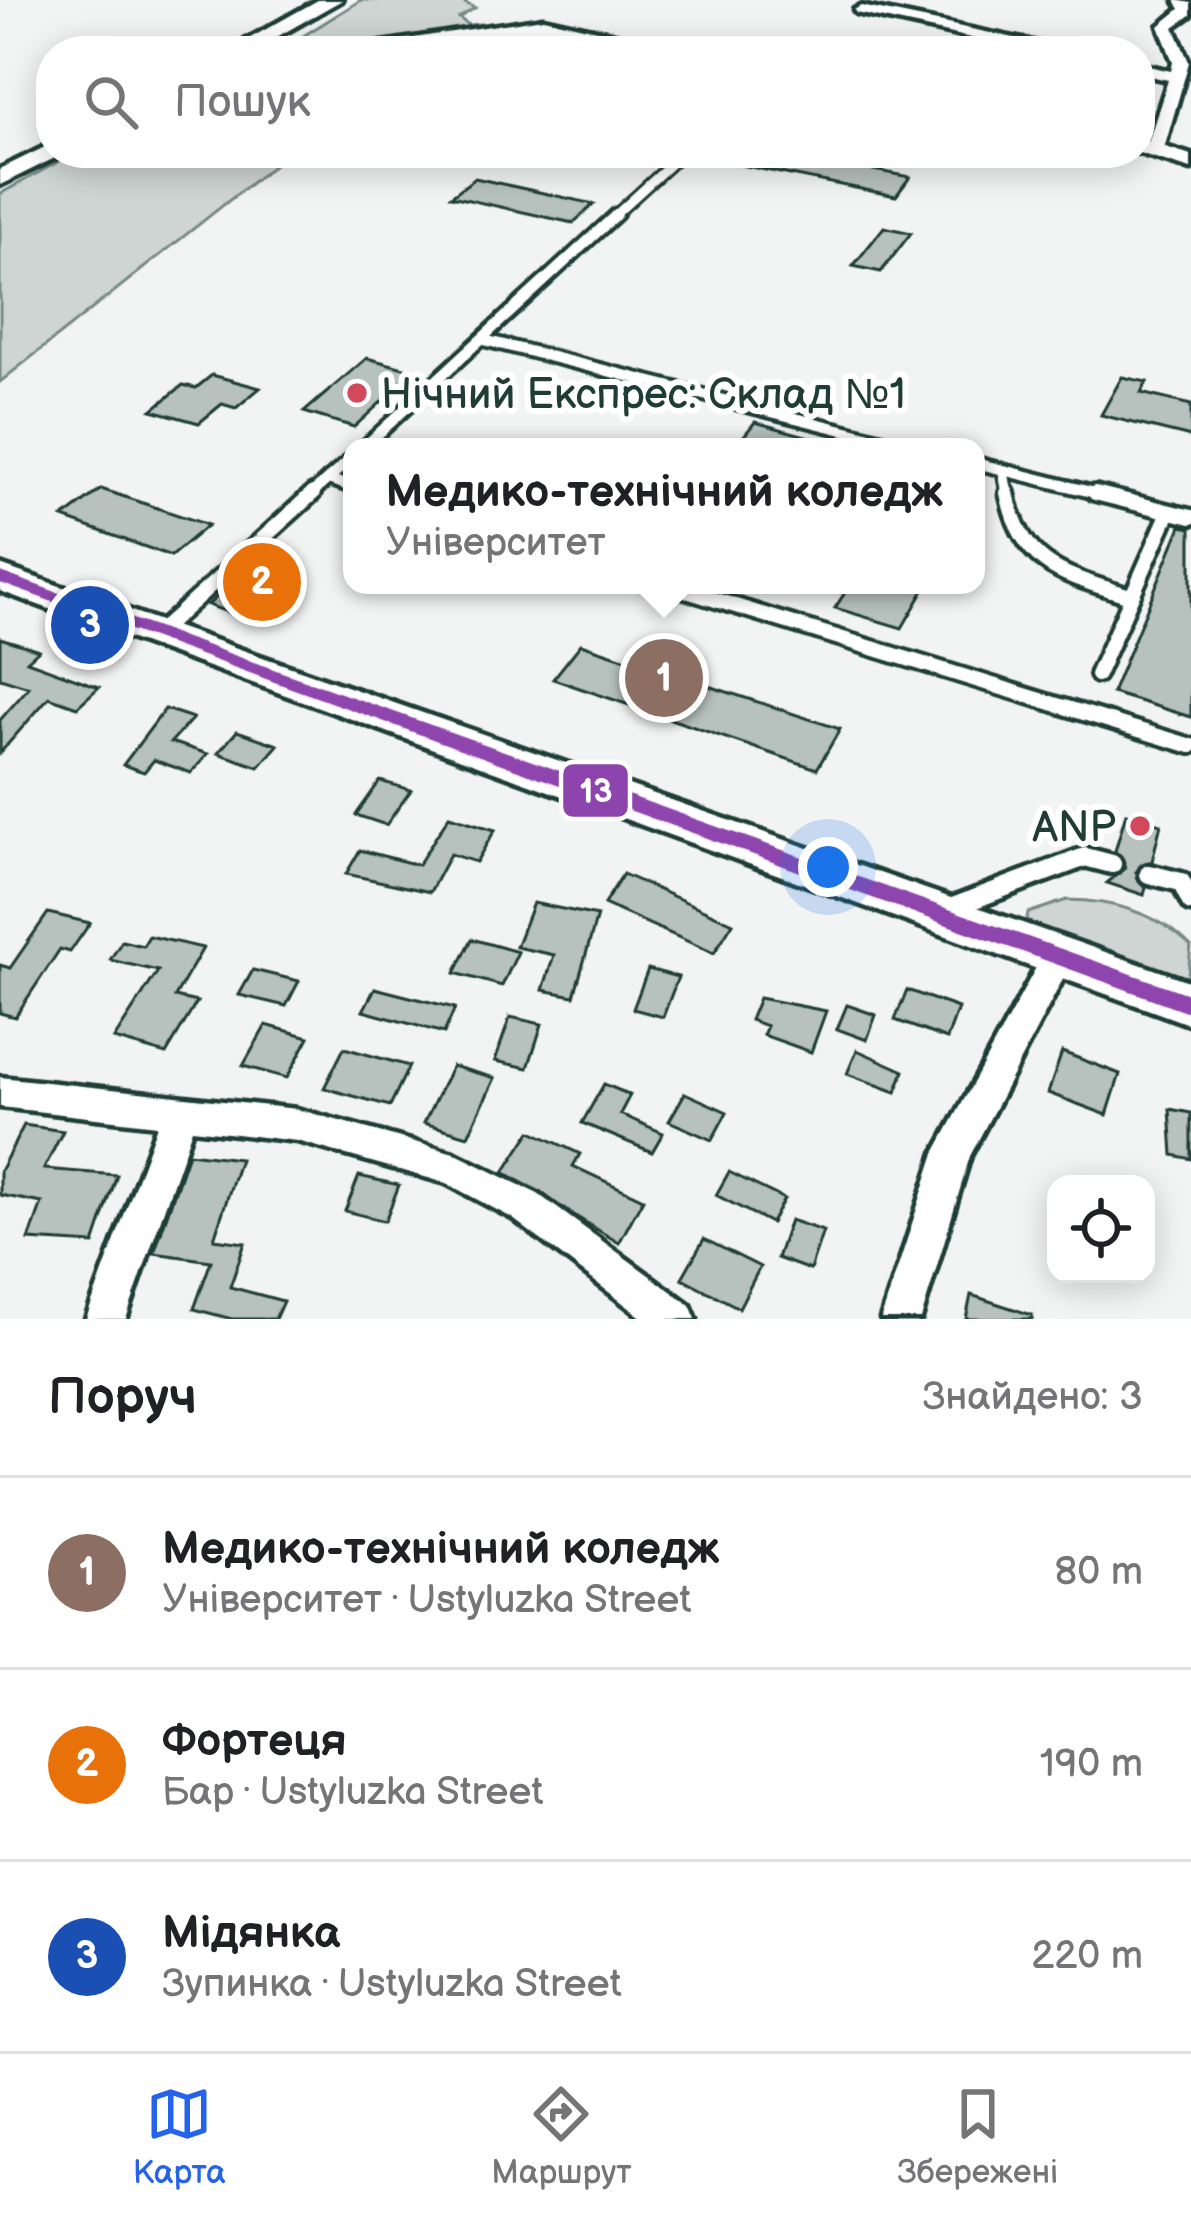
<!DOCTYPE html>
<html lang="uk">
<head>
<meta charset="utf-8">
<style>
  :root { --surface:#fff; --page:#f6f6f6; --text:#202124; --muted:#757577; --line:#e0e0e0; --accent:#2563eb }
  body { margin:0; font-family:"Balsamiq Sans",sans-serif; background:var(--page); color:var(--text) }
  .controls { position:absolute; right:36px; bottom:36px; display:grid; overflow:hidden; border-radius:24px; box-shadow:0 6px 30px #0003 }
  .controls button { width:108px; height:108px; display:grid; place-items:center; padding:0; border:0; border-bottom:3px solid var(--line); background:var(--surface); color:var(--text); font:60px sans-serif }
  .you { position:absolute; left:828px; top:867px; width:42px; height:42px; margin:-30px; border:9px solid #fff; border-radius:50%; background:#1a73e8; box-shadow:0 0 0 18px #1a73e833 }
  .badge { display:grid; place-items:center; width:78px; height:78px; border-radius:50%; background:var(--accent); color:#fff; font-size:39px; font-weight:700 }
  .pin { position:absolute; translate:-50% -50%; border:6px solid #fff; box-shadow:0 3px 12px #0006 }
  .popup { position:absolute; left:343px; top:438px; width:642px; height:156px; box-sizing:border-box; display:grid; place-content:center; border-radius:24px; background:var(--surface); filter:drop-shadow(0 3px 9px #0005); font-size:39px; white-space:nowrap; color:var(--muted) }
  .popup b { font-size:45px; color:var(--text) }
  .popup::after { content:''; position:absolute; left:50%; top:100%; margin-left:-24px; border:24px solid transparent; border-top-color:var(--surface) }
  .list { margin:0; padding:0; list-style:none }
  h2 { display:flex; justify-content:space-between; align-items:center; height:156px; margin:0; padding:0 48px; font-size:51px }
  h2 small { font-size:39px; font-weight:400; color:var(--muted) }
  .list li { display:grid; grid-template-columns:78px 1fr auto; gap:36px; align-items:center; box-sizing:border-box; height:192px; padding:0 48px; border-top:3px solid var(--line) }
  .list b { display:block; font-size:45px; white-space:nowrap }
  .list p { margin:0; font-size:39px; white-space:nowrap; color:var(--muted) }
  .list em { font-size:39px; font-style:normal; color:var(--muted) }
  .icon { flex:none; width:66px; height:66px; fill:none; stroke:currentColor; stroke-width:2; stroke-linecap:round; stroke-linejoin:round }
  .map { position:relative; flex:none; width:1191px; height:1319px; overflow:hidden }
  .search { position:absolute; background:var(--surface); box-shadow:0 6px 30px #0003; left:36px; right:36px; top:36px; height:132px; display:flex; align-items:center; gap:30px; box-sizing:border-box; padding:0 42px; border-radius:48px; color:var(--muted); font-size:45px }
  .sheet { height:732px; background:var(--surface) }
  nav { display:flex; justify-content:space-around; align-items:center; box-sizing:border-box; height:168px; border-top:3px solid var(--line); background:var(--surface); font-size:33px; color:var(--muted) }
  nav a { display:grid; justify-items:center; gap:6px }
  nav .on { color:var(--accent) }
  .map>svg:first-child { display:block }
  .green { fill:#ced5d3; stroke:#768984; stroke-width:3 }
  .building { fill:#b7c1bd; stroke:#1f3d34; stroke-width:3 }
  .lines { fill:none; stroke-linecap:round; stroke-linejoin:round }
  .lane-far3-casing { stroke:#1f3d34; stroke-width:14 }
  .lane-far2-casing { stroke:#1f3d34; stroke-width:18 }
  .lane-far1-casing { stroke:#1f3d34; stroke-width:22 }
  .lane-casing { stroke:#1f3d34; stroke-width:27 }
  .street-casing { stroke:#1f3d34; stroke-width:9 }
  .secondary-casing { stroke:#1f3d34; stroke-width:9 }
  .primary-casing { stroke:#1f3d34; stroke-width:9 }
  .lane-far3 { stroke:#fff; stroke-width:8 }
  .lane-far2 { stroke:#fff; stroke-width:10 }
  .lane-far1 { stroke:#fff; stroke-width:14 }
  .lane { stroke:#fff; stroke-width:18 }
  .street { fill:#fff; fill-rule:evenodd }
  .secondary { fill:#fff; fill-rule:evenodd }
  .primary { fill:#fff; fill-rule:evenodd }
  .bus-1-casing { stroke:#fff; stroke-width:9 }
  .bus-1 { fill:#8e44ad; fill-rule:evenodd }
  .poi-dot { fill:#d1495b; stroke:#fff; stroke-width:4.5 }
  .labels { text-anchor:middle; stroke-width:12; stroke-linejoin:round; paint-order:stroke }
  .poi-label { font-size:42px; fill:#1f3d34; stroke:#fff; text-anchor:start }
  .line-badge { stroke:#fff; stroke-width:4.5 }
  .badge-label { font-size:33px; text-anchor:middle; font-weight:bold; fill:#fff }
</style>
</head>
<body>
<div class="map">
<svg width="1191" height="1319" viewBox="0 0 1191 1319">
  <rect width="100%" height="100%" fill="#f2f3f3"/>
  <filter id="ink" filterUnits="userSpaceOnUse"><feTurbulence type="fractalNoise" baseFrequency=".00833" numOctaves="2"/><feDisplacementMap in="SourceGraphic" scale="24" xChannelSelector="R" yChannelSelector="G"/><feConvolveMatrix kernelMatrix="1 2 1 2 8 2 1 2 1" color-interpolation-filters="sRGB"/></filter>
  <g filter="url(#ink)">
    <g class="green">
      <path d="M361 0H458L475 8 459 18 468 25 516 21 362 49 303 36Z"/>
      <path d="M74 153H289L0 382V194Z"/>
      <path d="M1067 900C1112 900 1159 914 1191 946L1187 985 1025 929 1028 913Z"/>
    </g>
    <g class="building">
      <path d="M727 153H785L910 177 896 196 726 162Z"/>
      <path d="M475 178 594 204 573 223 451 196Z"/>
      <path d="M884 227 911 233 881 272 853 266Z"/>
      <path d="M367 358 415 371 354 427 304 412Z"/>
      <path d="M212 375 260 388 236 408 222 404 199 423 152 410 183 385 196 388Z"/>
      <path d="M1122 377 1147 382 1141 393 1191 405V437L1101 415Z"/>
      <path d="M755 422 824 441 823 447H735Z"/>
      <path d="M101 489 208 525 171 556 63 518Z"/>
      <path d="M1181 526 1191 528V717L1112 693Z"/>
      <path d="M263 555 305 569 254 622 208 605Z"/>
      <path d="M850 585H927L902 628 835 608Z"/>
      <path d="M0 638 39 650 27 661 99 687 77 707 49 697 0 753V720L29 687 0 678Z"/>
      <path d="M581 644 840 729 817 769 553 679Z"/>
      <path d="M165 709 193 718 171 742 208 754 191 773 154 760 144 772 123 765Z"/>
      <path d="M237 731 278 745 259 767 218 753Z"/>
      <path d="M380 781 411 790 386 825 356 815Z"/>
      <path d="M1126 813 1161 824 1152 861 1136 872 1146 887 1144 895 1107 883 1125 868 1115 851Z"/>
      <path d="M449 816 495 830 476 862 450 854 430 892 346 874 360 850 418 865Z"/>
      <path d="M623 874 733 923 714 953 604 904Z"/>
      <path d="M533 903 597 916 574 996 543 990 554 955 516 947Z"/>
      <path d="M48 913 90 923 70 952 60 949 15 1017 0 1013V965L10 968Z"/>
      <path d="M149 936 203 948 175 997 197 1002 166 1054 114 1039 158 971 110 960 122 941 143 946Z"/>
      <path d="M472 939 518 952 502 986 455 973Z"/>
      <path d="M648 969 678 977 663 1017 633 1009Z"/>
      <path d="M253 970 299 981 286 1006 239 995Z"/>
      <path d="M375 988 414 998 455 1008 444 1033 363 1011Z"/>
      <path d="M907 990 958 1008 947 1039 895 1020Z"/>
      <path d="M759 998 826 1011 811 1052 763 1035 767 1026 750 1020Z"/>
      <path d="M847 1005 876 1015 867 1040 837 1029Z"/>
      <path d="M510 1017 542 1024 528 1068 495 1061Z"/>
      <path d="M266 1025 309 1037 287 1078 243 1066Z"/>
      <path d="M344 1048 409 1066 390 1106 324 1088Z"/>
      <path d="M857 1050 904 1071 896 1092 847 1074Z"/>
      <path d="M1062 1052 1120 1074 1107 1115 1048 1093Z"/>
      <path d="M452 1066 495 1078 468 1136 424 1123Z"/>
      <path d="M604 1084 630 1095 620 1114 663 1133 652 1152 582 1123Z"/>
      <path d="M685 1093 727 1112 712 1140 669 1121Z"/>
      <path d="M1170 1109 1191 1113V1159L1173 1155Z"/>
      <path d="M24 1125 63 1131 44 1169 117 1175 94 1244 29 1240 42 1203 0 1195V1171Z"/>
      <path d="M531 1131 580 1154 573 1166 643 1199 619 1243 504 1172Z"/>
      <path d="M188 1153 240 1159 214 1239 245 1243 230 1287 283 1301 275 1319H232L194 1309 211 1261 154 1253Z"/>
      <path d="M729 1172 784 1199 771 1223 716 1195Z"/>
      <path d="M359 1176 399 1185 385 1221 345 1211Z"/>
      <path d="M790 1220 823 1231 810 1270 777 1258Z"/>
      <path d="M704 1239 760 1267 739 1308 682 1278Z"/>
      <path d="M971 1295 1032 1315V1319H966Z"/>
    </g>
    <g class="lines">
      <g class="lane-far3-casing">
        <g id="lane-far3">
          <path d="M267 51 278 45 311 51"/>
          <path d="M613 217 683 153"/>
        </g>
      </g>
      <g class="lane-far2-casing">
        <g id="lane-far2">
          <path d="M484 340 911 447"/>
          <path d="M364 447 617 214"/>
          <path d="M976 463 1107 496"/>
          <path d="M1003 470 1008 496"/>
          <path d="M328 479 352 458"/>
          <path d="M309 496 328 479 352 487"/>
        </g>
      </g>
      <g class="lane-far1-casing">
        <g id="lane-far1">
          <path d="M1007 493C1022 568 1065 575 1130 596"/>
          <path d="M1095 493 1191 517"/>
          <path d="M667 585 1191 746"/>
          <path d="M157 634 313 493"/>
          <path d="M1097 675 1169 512"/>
        </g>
      </g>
      <g class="lane-casing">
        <g id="lane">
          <path d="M1149 874 1181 882 1191 902"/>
          <path d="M948 909 1085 857 1112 864"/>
        </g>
      </g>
      <g class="street-casing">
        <g id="street">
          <path d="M1175 0 1191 3V15L1174 27 1189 62 1164 149 1155 154 1146 149 1168 80 1140 74V64L1171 71 1173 62 1159 26 1180 9Z"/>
          <path d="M861 6 1052 46 1060 51H1031L856 13 854 10Z"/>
          <path d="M1058 945 1070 949 1074 958 970 1156 921 1319H881L935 1153 1046 949Z"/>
          <path d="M0 1077 297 1109 454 1153 538 1194 690 1305 696 1319H644L512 1218 446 1183 297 1141 192 1129 126 1319H86L157 1125 0 1107Z"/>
        </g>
      </g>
      <g class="secondary-casing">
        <g id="secondary">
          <path d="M318 0H342L252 51H227Z"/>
          <path d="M543 18 690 51H649L543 30 408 51H359L369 45Z"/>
          <path d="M1140 139 1191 155V169L1139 153Z"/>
          <path d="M51 144V153L59 156 0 185V169Z"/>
        </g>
      </g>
      <g class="primary-casing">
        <path id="primary" d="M0 565 1191 982V1025L0 591Z"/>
      </g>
      <use href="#lane-far3" class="lane-far3"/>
      <use href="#lane-far2" class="lane-far2"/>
      <use href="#lane-far1" class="lane-far1"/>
      <use href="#lane" class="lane"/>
      <use href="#street" class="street"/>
      <use href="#secondary" class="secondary"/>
      <use href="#primary" class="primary"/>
      <g class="bus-1-casing">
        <path id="bus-1" d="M0 572 1191 995V1013L0 583Z"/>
      </g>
      <use href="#bus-1" class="bus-1"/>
    </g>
  </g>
  <g class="poi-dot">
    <circle cx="357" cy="393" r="12"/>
    <circle cx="1140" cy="826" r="12"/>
  </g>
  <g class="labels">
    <g class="poi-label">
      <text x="381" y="408">Нічний Експрес: Склад №1</text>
      <text x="1116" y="841" text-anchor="end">ANP</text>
    </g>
  </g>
  <rect class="line-badge" x="561" y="762" width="69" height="57" rx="12" fill="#8e44ad"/>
  <g class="badge-label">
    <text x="596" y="802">13</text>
  </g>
</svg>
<div class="controls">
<button><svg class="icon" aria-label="locate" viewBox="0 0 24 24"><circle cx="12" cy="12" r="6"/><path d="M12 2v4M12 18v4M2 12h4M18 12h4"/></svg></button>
</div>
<div class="you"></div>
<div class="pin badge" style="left:664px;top:678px;background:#8d6e63">1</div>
<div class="popup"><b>Медико-технічний коледж</b>Університет</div>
<div class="pin badge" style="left:262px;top:582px;background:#e8710a">2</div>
<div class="pin badge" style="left:90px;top:625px;background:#1a4fb4">3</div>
<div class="search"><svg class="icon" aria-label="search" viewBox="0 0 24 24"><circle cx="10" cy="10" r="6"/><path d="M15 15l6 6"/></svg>Пошук</div>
</div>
<section class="sheet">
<h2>Поруч<small>Знайдено: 3</small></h2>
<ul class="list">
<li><span class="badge" style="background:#8d6e63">1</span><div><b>Медико-технічний коледж</b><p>Університет · Ustyluzka Street</p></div><em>80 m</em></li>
<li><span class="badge" style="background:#e8710a">2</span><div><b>Фортеця</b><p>Бар · Ustyluzka Street</p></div><em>190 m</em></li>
<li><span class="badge" style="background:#1a4fb4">3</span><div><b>Мідянка</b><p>Зупинка · Ustyluzka Street</p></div><em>220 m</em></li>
</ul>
</section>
<nav>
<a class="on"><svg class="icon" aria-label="map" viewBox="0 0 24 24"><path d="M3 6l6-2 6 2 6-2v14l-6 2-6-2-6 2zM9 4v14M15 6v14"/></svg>Карта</a>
<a><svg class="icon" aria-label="directions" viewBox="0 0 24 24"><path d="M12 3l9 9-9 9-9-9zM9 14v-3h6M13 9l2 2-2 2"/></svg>Маршрут</a>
<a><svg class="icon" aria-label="saved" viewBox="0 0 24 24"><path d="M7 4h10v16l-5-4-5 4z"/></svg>Збережені</a>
</nav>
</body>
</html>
